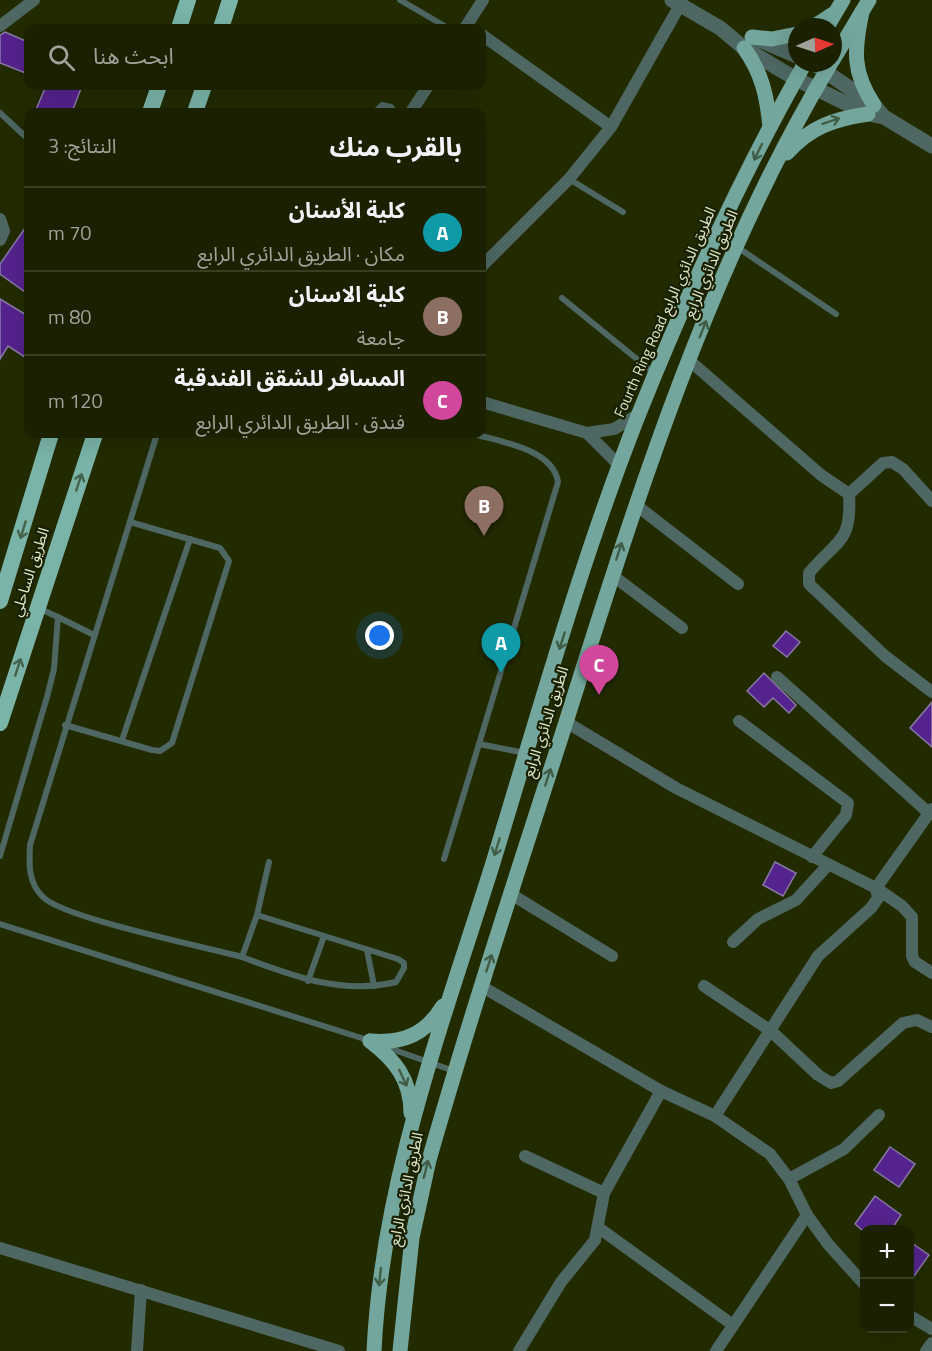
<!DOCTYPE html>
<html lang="ar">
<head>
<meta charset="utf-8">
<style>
  :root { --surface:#1a2000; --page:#23280a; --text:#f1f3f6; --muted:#9fa399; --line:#383e22; --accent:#c2a7f2 }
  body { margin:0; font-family:"Titillium Web","Noto Sans Arabic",sans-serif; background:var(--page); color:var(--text); direction:rtl }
  .controls { position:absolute; right:18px; bottom:18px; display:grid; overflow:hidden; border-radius:12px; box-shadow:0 6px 24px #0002 }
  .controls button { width:54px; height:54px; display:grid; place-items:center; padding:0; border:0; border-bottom:2px solid var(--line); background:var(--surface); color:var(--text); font:30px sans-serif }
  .compass { position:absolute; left:788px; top:18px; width:54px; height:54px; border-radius:50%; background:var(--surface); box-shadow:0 6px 24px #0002; rotate:87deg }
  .you { position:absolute; left:380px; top:636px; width:21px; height:21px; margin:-15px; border:4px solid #fff; border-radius:50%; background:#1a73e8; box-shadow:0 0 0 9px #1a73e833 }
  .badge { display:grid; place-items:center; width:39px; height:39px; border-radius:50%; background:var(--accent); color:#fff; font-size:20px; font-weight:700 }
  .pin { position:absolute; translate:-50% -50px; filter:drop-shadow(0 2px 3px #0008) }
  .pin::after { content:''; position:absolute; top:32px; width:21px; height:18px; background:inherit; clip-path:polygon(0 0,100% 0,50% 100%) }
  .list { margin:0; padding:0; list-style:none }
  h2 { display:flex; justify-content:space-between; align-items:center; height:78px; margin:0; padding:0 24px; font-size:26px }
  h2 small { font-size:20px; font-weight:400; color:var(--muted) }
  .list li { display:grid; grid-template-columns:39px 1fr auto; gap:18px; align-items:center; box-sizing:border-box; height:84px; padding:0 24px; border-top:2px solid var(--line) }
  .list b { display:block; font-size:22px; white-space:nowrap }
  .list p { margin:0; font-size:20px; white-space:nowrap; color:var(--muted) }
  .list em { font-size:20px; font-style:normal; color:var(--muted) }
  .icon { flex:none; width:33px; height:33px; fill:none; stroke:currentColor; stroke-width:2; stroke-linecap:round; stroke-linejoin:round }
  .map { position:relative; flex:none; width:932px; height:1351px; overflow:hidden; direction:ltr }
  .search { position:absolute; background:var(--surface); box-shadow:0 6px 24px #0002; left:24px; top:24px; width:462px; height:66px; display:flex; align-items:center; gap:15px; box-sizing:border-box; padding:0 21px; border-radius:12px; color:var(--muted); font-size:22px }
  .panel { position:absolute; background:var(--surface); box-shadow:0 6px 24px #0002; left:24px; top:108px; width:462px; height:330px; border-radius:12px; direction:rtl }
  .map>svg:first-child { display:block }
  .building { fill:#55238d; stroke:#8879a5; stroke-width:1.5 }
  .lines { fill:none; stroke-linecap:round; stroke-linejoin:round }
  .service { stroke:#4e6762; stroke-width:6 }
  .minor { stroke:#4e6762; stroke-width:12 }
  .tertiary { stroke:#4e6762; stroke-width:15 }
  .primary { stroke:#73a79d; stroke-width:15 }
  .trunk { stroke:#7ab4a8; stroke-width:16 }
  .oneway { stroke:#425d47 }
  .oneway2 { stroke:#45634c }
  .labels { text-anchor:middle; stroke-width:4.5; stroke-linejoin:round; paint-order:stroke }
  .street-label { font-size:15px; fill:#dde5cc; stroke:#192000 }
</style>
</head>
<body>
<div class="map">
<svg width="932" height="1351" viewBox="0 0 932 1351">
  <rect width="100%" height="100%" fill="#222b00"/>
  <g class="building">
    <path d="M5 32 28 42V74L0 63V35Z"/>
    <path d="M46 86H82L72 112H35Z"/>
    <path d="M28 224V294L0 274V264Z"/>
    <path d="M0 299 28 316V359L8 346 0 359Z"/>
    <path d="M786 631 800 642 787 657 773 646Z"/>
    <path d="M764 673 796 705 789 713 773 698 764 707 747 691Z"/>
    <path d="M932 702V747L910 728Z"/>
    <path d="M775 862 796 873 783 896 763 885Z"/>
    <path d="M890 1147 915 1164 899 1187 874 1170Z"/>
    <path d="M875 1196 901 1215 891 1230H862L855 1224Z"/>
    <path d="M909 1241 929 1255 909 1283Z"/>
  </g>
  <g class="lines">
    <g class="service">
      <path d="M400 0 448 28"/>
      <path d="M375 112 382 105 391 107 395 112"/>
      <path d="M0 113 28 139"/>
      <path d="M569 179 623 212"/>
      <path d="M737 247 836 314"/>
      <path d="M562 298 654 373"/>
      <path d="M157 434 30 845C29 864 28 883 43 897 63 918 205 947 242 957L257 915 269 862"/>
      <path d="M474 434C501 442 553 449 558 482L479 744"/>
      <path d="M58 617 94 635"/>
      <path d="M65 725 152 750 160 751 172 743 229 561 220 548 130 522"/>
      <path d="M122 740 190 539"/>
      <path d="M0 856 47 697 54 669 58 617 38 608"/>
      <path d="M444 859 479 744 525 753"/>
      <path d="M0 924 371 1041"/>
      <path d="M367 950 374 986"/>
      <path d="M242 957C293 976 341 995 396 982L404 968V963L398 959 257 915"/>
      <path d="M308 981 324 936"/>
      <path d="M383 1046 454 1071"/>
    </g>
    <g class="minor">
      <path d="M0 26 34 0"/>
      <path d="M465 28 483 0"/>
      <path d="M482 35 611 127"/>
      <path d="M411 112 428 86"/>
      <path d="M0 219 4 231 0 240"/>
      <path d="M482 266 569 179 611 127 680 5"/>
      <path d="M690 361 821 475 849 494"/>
      <path d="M482 402 587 433 614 429 639 414"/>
      <path d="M587 433 620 466"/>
      <path d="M849 494C852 544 837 539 809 573V584L885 656 932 692"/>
      <path d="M849 494 883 463 892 462 903 469 932 501"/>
      <path d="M636 505 738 584"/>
      <path d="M612 575 682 628"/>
      <path d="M777 677 929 813"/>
      <path d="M739 721 848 803 846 815 812 857"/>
      <path d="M566 722 676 788 876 888 902 906 912 917V956L915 962 932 973"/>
      <path d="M511 894 612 956"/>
      <path d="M733 942 758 919 796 900 828 865"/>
      <path d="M481 986 661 1091 715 1116 770 1154 789 1179 807 1215 828 1244 864 1284"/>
      <path d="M704 986 771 1031 818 1075 831 1083 838 1081 903 1023 917 1020 932 1027"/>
      <path d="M715 1116 818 956 871 908 878 898 876 888 932 809"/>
      <path d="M525 1156 604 1193"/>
      <path d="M789 1179 844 1149 879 1115"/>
      <path d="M599 1228 733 1325"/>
      <path d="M0 1248 339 1351"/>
      <path d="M910 1316 932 1329"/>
      <path d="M137 1351 141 1290"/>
      <path d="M519 1351 561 1282 595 1240 604 1193 661 1091"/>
      <path d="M716 1351 807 1215"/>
      <path d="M926 1351 932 1343"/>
    </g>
    <g class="tertiary">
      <path d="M672 0 720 28 744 48 796 79 868 114 884 117"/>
      <path d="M757 39 797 56"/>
      <path d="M813 63 874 105 884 117 932 146"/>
    </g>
    <g class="primary">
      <path d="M862 12C854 50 852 72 874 105"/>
      <path d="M813 27 833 14"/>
      <path d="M827 27 843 0"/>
      <path d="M752 37 772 39 797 34"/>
      <path d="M744 48C762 73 767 96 770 127"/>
      <path d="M833 60 869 0"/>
      <path d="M787 153C810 127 834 119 868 114"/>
      <path d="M370 1041C395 1060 411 1080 411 1113"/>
      <path d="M370 1041C403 1044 426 1034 443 1006"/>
      <path d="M374 1351C382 1183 442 1025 492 866 538 716 580 563 638 416 686 296 741 176 805 63"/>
      <path d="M400 1351 412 1238 429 1160C471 1013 519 868 566 722 637 497 709 266 831 63"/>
    </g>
    <g class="trunk">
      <path d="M179 28 188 0"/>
      <path d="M221 28 230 0"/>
      <path d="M150 112 159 86"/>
      <path d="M195 112 204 86"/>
      <path d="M0 601 51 434"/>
      <path d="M0 723 95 434"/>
    </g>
  </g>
  <defs><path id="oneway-shaft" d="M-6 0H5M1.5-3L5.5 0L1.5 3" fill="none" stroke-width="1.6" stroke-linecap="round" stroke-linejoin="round" transform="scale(1.5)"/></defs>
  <g class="oneway">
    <use href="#oneway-shaft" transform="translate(831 121) rotate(-18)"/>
    <use href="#oneway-shaft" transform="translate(758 152) rotate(116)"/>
    <use href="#oneway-shaft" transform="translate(703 329) rotate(-68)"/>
    <use href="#oneway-shaft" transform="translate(619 551) rotate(-72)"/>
    <use href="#oneway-shaft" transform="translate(562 641) rotate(108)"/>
    <use href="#oneway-shaft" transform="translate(548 777) rotate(-72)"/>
    <use href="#oneway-shaft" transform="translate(497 847) rotate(107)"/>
    <use href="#oneway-shaft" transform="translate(489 963) rotate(-72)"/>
    <use href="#oneway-shaft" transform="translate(403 1078) rotate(65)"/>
    <use href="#oneway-shaft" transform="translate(426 1169) rotate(-76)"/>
    <use href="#oneway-shaft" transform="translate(380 1277) rotate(96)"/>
  </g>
  <g class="oneway2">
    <use href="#oneway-shaft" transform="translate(79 482) rotate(-72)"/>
    <use href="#oneway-shaft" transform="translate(23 530) rotate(107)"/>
    <use href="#oneway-shaft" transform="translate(18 667) rotate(-72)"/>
  </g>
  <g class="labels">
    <g class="street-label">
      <text transform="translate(711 264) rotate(-67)" y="5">الطريق الدائري الرابع</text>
      <text transform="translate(665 312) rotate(-66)" y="5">Fourth Ring Road الطريق الدائري الرابع</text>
      <text transform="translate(30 572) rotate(-72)" y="5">الطريق الساحلي</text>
      <text transform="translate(546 722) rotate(-72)" y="5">الطريق الدائري الرابع</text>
      <text transform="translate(406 1189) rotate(-78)" y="5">الطريق الدائري الرابع</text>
    </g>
  </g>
</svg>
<div class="controls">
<button>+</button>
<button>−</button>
</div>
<svg class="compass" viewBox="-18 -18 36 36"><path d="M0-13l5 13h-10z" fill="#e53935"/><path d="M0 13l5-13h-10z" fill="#9fa399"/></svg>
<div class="you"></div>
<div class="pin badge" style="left:501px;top:673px;background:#0f9aa8">A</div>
<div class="pin badge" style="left:484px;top:536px;background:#8d6e63">B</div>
<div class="pin badge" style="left:599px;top:695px;background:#d1479c">C</div>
<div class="search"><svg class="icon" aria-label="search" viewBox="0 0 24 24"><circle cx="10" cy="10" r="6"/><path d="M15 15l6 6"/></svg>ابحث هنا</div>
<section class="panel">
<h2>بالقرب منك<small>النتائج: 3</small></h2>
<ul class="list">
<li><span class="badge" style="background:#0f9aa8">A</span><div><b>كلية الأسنان</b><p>مكان · الطريق الدائري الرابع</p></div><em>70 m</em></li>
<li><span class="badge" style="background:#8d6e63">B</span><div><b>كلية الاسنان</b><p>جامعة</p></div><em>80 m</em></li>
<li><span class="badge" style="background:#d1479c">C</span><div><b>المسافر للشقق الفندقية</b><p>فندق · الطريق الدائري الرابع</p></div><em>120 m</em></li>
</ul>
</section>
</div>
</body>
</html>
